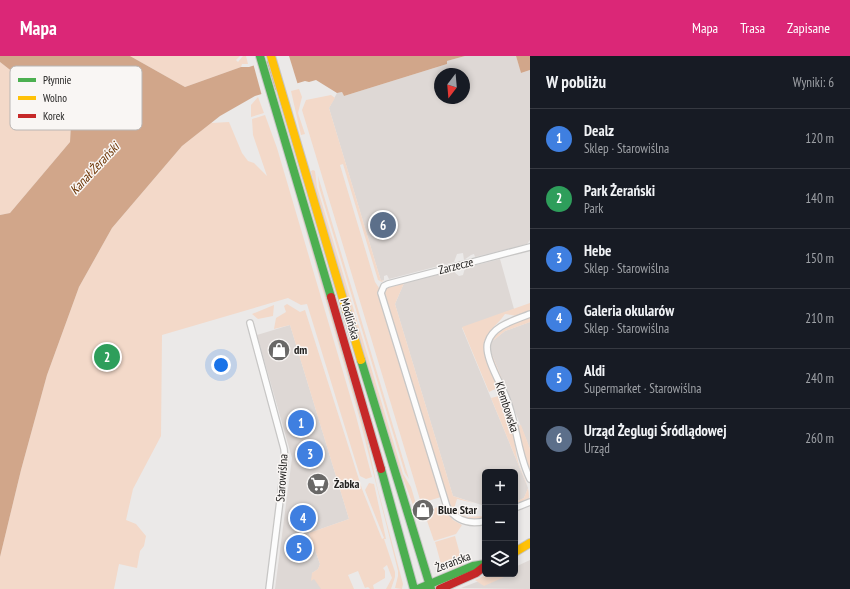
<!DOCTYPE html>
<html lang="pl">
<head>
<meta charset="utf-8">
<style>
  :root { --surface:#171b24; --page:#242831; --text:#f1f3f6; --muted:#9ea1a6; --line:#363941; --accent:#db2777 }
  body { margin:0; font-family:"PT Sans Narrow",sans-serif; background:var(--page); color:var(--text) }
  .controls { position:absolute; right:12px; bottom:12px; display:grid; overflow:hidden; border-radius:6px; box-shadow:0 2px 6px #0003 }
  .controls button { width:36px; height:36px; display:grid; place-items:center; padding:0; border:0; border-bottom:1px solid var(--line); background:var(--surface); color:var(--text); font:20px sans-serif }
  .compass { position:absolute; left:434px; top:12px; width:36px; height:36px; border-radius:50%; background:var(--surface); box-shadow:0 2px 6px #0003; rotate:196deg }
  .you { position:absolute; left:221px; top:309px; width:14px; height:14px; margin:-10px; border:3px solid #fff; border-radius:50%; background:#1a73e8; box-shadow:0 0 0 6px #1a73e833 }
  .badge { display:grid; place-items:center; width:26px; height:26px; border-radius:50%; background:var(--accent); color:#fff; font-size:13px; font-weight:700 }
  .pin { position:absolute; translate:-50% -50%; border:2px solid #fff; box-shadow:0 1px 4px #0006 }
  .list { margin:0; padding:0; list-style:none }
  h2 { display:flex; justify-content:space-between; align-items:center; height:52px; margin:0; padding:0 16px; font-size:17px }
  h2 small { font-size:13px; font-weight:400; color:var(--muted) }
  .list li { display:grid; grid-template-columns:26px 1fr auto; gap:12px; align-items:center; box-sizing:border-box; height:60px; padding:0 16px; border-top:1px solid var(--line) }
  .list b { display:block; font-size:15px; white-space:nowrap }
  .list p { margin:0; font-size:13px; white-space:nowrap; color:var(--muted) }
  .list em { font-size:13px; font-style:normal; color:var(--muted) }
  .icon { flex:none; width:22px; height:22px; fill:none; stroke:currentColor; stroke-width:2; stroke-linecap:round; stroke-linejoin:round }
  .map { position:relative; flex:none; width:530px; height:533px; overflow:hidden }
  header { display:flex; align-items:center; gap:24px; box-sizing:border-box; height:56px; padding:0 20px; background:var(--accent); color:#fff }
  header strong { font-size:19px }
  nav { display:flex; gap:22px; margin-inline-start:auto; font-size:14px }
  main { display:flex }
  aside { flex:1; background:var(--surface) }
  .map>svg:first-child { display:block }
  .built { fill:#ded8d5; fill-rule:evenodd }
  .green { fill:#f3d9c9 }
  .water { fill:#d1a68a }
  .pier { fill:#ebe9e8 }
  .lines { fill:none; stroke-linecap:round; stroke-linejoin:round }
  .street-casing { stroke:#c7c6c5; stroke-width:8 }
  .fast-casing { stroke:#c7c6c5; stroke-width:10 }
  .slow-casing { stroke:#c7c6c5; stroke-width:10 }
  .jam-casing { stroke:#c7c6c5; stroke-width:10 }
  .street { stroke:#fcfcfc; stroke-width:5.5 }
  .fast { stroke:#4caf50; stroke-width:8 }
  .slow { stroke:#ffc107; stroke-width:8 }
  .jam { stroke:#c62828; stroke-width:8 }
  .labels { text-anchor:middle; stroke-width:3; stroke-linejoin:round; paint-order:stroke }
  .street-label { font-size:12px; fill:#232221; stroke:#f9f6f4 }
  .poi-label { font-size:12px; font-weight:bold; fill:#232221; stroke:#f9f6f4; text-anchor:start }
  .water-label { font-size:13px; font-style:italic; fill:#6a3200; stroke:#f9f6f4 }
  .key { fill:#f9f6f4; stroke:#b9b6b5; stroke-width:1 }
  .key-label { font-size:11px; fill:#232221 }
</style>
</head>
<body>
<header>
<strong>Mapa</strong>
<nav><a>Mapa</a><a>Trasa</a><a>Zapisane</a></nav>
</header>
<main>
<div class="map">
<svg width="530" height="533" viewBox="0 0 530 533">
  <rect width="100%" height="100%" fill="#ebe9e8"/>
  <g class="built">
    <path d="M465 0H516L521 17 530 14V184L527 188 475 201 474 198 471 199 464 204 463 197 457 198 454 206 389 223 387 219 384 220V224L381 225 329 52 337 37 342 36 344 40 447 8V5ZM440 18H464V42H440Z"/>
    <path d="M500 203 514 253 462 272 528 432 524 442 515 446V416H485V450L453 440 395 248 404 227 453 215 459 220 463 219 465 212Z"/>
    <path d="M530 266V393L491 296 490 287 505 275Z"/>
    <path d="M290 269 349 463 309 477 320 508 318 513 312 517 322 533H275L292 402 257 279Z"/>
    <path d="M530 504V533L461 532 497 518H515V511Z"/>
  </g>
  <g class="green">
    <path d="M130 0H240L236 4 238 6 243 0H246L248 8H242L241 11 185 31Z"/>
    <path d="M0 6 55 49 71 66 70 86 10 157 0 159Z"/>
    <path d="M299 33 302 41 298 57 305 78 301 79 291 35Z"/>
    <path d="M331 39 335 42 329 52 381 225 384 224 382 226 378 224 343 108 340 109 375 226 379 232 380 243 441 441 421 447 302 54 306 44Z"/>
    <path d="M258 41 264 57 251 61V49Z"/>
    <path d="M265 59 277 92 356 360 372 421 366 423 360 420 307 248 301 249 288 242 162 279 161 380 133 433 126 464 136 468 146 480 144 490 140 495 137 512 119 508 114 533H0V501L21 414 47 319 79 231 112 172 182 90 211 67 229 66 242 97 248 105 254 107 267 120 253 79 252 63Z"/>
    <path d="M313 114 315 115 317 131 403 418 411 431 416 448 413 449 396 404 316 138 311 115Z"/>
    <path d="M318 120 409 423 405 417 319 131Z"/>
    <path d="M292 127 363 364 377 430 403 528 402 533 395 532 398 520V515L360 364Z"/>
    <path d="M404 227 395 248 453 440 474 447 457 443 454 453 467 461 485 460V462C465 467 453 458 446 440L384 239 386 232Z"/>
    <path d="M530 247V255L517 260 505 258C500 266 493 270 489 277 478 295 492 311 497 328L495 333 489 336 462 271Z"/>
    <path d="M287 248 300 256 305 254 362 433 382 483 384 482 365 434 369 427 374 428 386 483H384L395 516V521L391 533H386L392 522 387 509 383 512 385 515V522L373 529 374 533H370L368 531 365 532 358 515 348 519 354 533H321L314 523 311 525 312 517 318 513 320 508 309 477 349 463 290 269 274 273 276 262 286 256 284 250Z"/>
    <path d="M274 249 273 260 258 263 252 258Z"/>
    <path d="M530 260V266L505 275 490 287 491 296 506 333H505C483 285 480 283 530 260Z"/>
    <path d="M499 340C509 345 515 389 517 401 519 414 530 428 529 442L515 448V446L524 442 528 432 491 342Z"/>
    <path d="M521 369 530 393V416L525 404 517 370Z"/>
    <path d="M443 449 453 464 462 469 456 478 434 485 424 456Z"/>
    <path d="M455 480 463 509 448 514 441 508 435 486Z"/>
    <path d="M488 518H511L484 530 475 524Z"/>
  </g>
  <g class="water">
    <path d="M0 0H130L185 31 241 11H249L282 0H465L447 5V8L344 40 342 36 337 37 316 24 309 26 305 25 255 40 220 60 182 90 112 172 79 231 47 319 21 414 0 501V159L10 157 70 86 71 67 55 49 0 6Z"/>
    <path d="M516 0H530V14L521 17Z"/>
  </g>
  <g class="pier">
    <path d="M275 0H289L298 29 277 36 267 3Z"/>
    <path d="M266 3 276 36 262 40 253 7Z"/>
  </g>
  <g class="lines">
    <g class="street-casing">
      <g id="street">
        <path d="M530 258C516 264 493 269 488 286 483 299 501 328 506 341 517 367 517 397 530 423"/>
        <path d="M250 267 284 393 285 404 269 533"/>
        <path d="M515 452 530 446"/>
        <path d="M485 465C469 469 456 464 447 451L381 237 384 230 388 228 530 191"/>
      </g>
    </g>
    <g class="fast-casing">
      <g id="fast">
        <path d="M260 0 331 241"/>
        <path d="M361 304 431 533"/>
        <path d="M381 413 414 533"/>
        <path d="M418 533 473 510 485 508"/>
      </g>
    </g>
    <g class="slow-casing">
      <g id="slow">
        <path d="M271 0 361 304"/>
        <path d="M515 496 530 487"/>
      </g>
    </g>
    <g class="jam-casing">
      <g id="jam">
        <path d="M331 241 381 413"/>
        <path d="M440 533 476 517 485 510"/>
      </g>
    </g>
    <use href="#street" class="street"/>
    <use href="#fast" class="fast"/>
    <use href="#slow" class="slow"/>
    <use href="#jam" class="jam"/>
  </g>
  <defs>
    <g id="shop-disc" transform="scale(1.15)"><circle r="9.5" fill="#696867" stroke="#f9f6f4"/><path d="M-5-2.5h2.3a2.7 3.5 0 0 1 5.4 0H5L5.5 6h-11ZM-1.5-2.5h3a1.5 2.3 0 0 0-3 0Z" fill="#fff"/></g>
    <g id="supermarket-disc" transform="scale(1.15)"><circle r="9.5" fill="#696867" stroke="#f9f6f4"/><path d="M-6-5.5h2.5l.6 2H6L4.5 2H-2.5L-4.4-4H-6ZM-1.5 3.2a1.3 1.3 0 1 0 .1 0ZM3 3.2a1.3 1.3 0 1 0 .1 0Z" fill="#fff"/></g>
  </defs>
  <g fill-rule="evenodd">
    <use href="#shop-disc" x="279" y="294"/>
    <use href="#supermarket-disc" x="318" y="428"/>
    <use href="#shop-disc" x="423" y="454"/>
  </g>
  <g class="labels">
    <g class="street-label">
      <text transform="translate(456 210) rotate(-14)" y="4">Zarzecze</text>
      <text transform="translate(350 263) rotate(74)" y="4">Modlińska</text>
      <text transform="translate(507 351) rotate(72)" y="4">Klembowska</text>
      <text transform="translate(282 422) rotate(-86)" y="4">Starowiślna</text>
      <text transform="translate(453 506) rotate(-21)" y="4">Żerańska</text>
    </g>
    <g class="poi-label">
      <text x="294" y="298">dm</text>
      <text x="334" y="432">Żabka</text>
      <text x="438" y="458">Blue Star</text>
    </g>
    <g class="water-label">
      <text transform="translate(94 112) rotate(-47)" y="5">Kanał Żerański</text>
    </g>
  </g>
  <rect x="10" y="10" width="132" height="64" rx="6" class="key"/>
  <rect x="18" y="22" width="18" height="4" fill="#4caf50"/>
  <rect x="18" y="40" width="18" height="4" fill="#ffc107"/>
  <rect x="18" y="58" width="18" height="4" fill="#c62828"/>
  <g class="key-label">
    <text x="43" y="28">Płynnie</text>
    <text x="43" y="46">Wolno</text>
    <text x="43" y="64">Korek</text>
  </g>
</svg>
<div class="controls">
<button>+</button>
<button>−</button>
<button><svg class="icon" aria-label="layers" viewBox="0 0 24 24"><path d="M12 4l9 5-9 5-9-5zM3 14l9 5 9-5"/></svg></button>
</div>
<svg class="compass" viewBox="-18 -18 36 36"><path d="M0-13l5 13h-10z" fill="#e53935"/><path d="M0 13l5-13h-10z" fill="#9ea1a6"/></svg>
<div class="you"></div>
<div class="pin badge" style="left:301px;top:367px;background:#3f7fe0">1</div>
<div class="pin badge" style="left:107px;top:301px;background:#2e9e5b">2</div>
<div class="pin badge" style="left:310px;top:398px;background:#3f7fe0">3</div>
<div class="pin badge" style="left:303px;top:462px;background:#3f7fe0">4</div>
<div class="pin badge" style="left:299px;top:492px;background:#3f7fe0">5</div>
<div class="pin badge" style="left:383px;top:169px;background:#5c6f8a">6</div>
</div>
<aside>
<h2>W pobliżu<small>Wyniki: 6</small></h2>
<ul class="list">
<li><span class="badge" style="background:#3f7fe0">1</span><div><b>Dealz</b><p>Sklep · Starowiślna</p></div><em>120 m</em></li>
<li><span class="badge" style="background:#2e9e5b">2</span><div><b>Park Żerański</b><p>Park</p></div><em>140 m</em></li>
<li><span class="badge" style="background:#3f7fe0">3</span><div><b>Hebe</b><p>Sklep · Starowiślna</p></div><em>150 m</em></li>
<li><span class="badge" style="background:#3f7fe0">4</span><div><b>Galeria okularów</b><p>Sklep · Starowiślna</p></div><em>210 m</em></li>
<li><span class="badge" style="background:#3f7fe0">5</span><div><b>Aldi</b><p>Supermarket · Starowiślna</p></div><em>240 m</em></li>
<li><span class="badge" style="background:#5c6f8a">6</span><div><b>Urząd Żeglugi Śródlądowej</b><p>Urząd</p></div><em>260 m</em></li>
</ul>
</aside>
</main>
</body>
</html>
